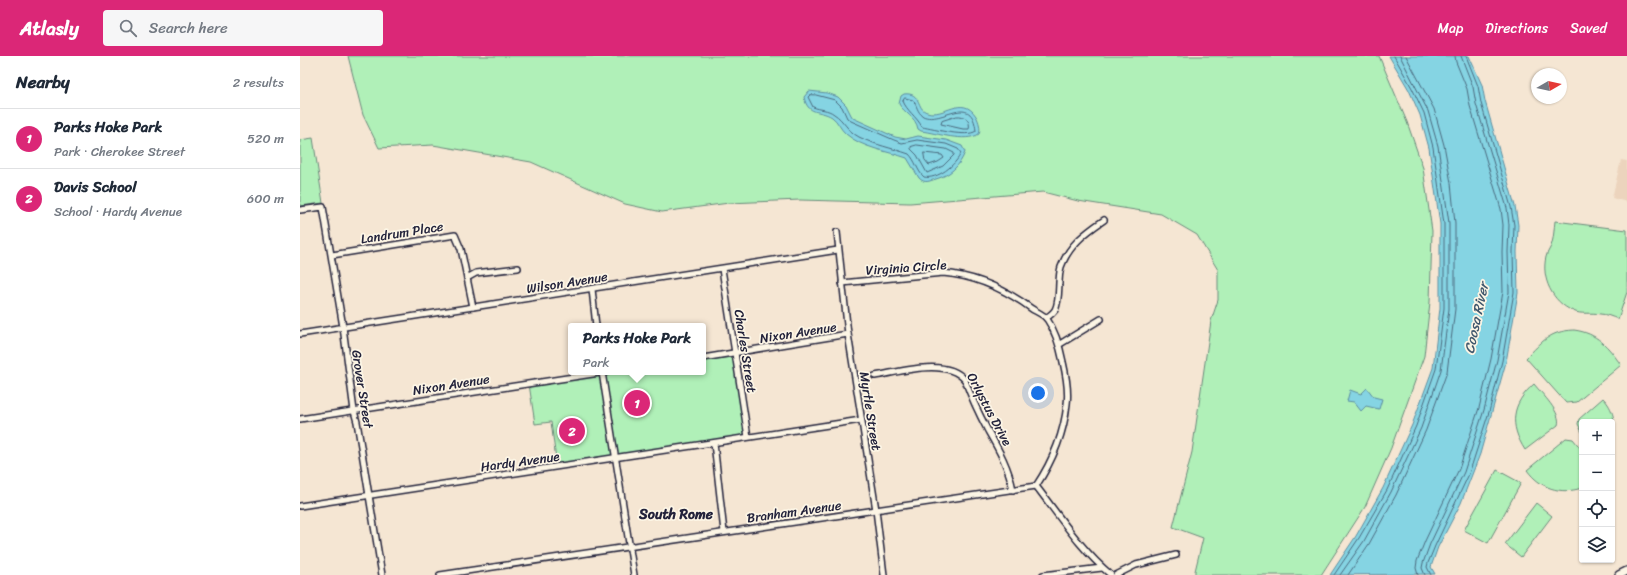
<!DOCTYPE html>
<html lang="en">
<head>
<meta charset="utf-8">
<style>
  :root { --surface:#fff; --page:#f6f6f7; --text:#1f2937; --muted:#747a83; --line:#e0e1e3; --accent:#db2777 }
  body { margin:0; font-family:Sriracha,sans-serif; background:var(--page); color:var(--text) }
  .controls { position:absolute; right:12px; bottom:12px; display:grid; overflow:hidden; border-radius:4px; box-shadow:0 1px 3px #0004 }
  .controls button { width:36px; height:36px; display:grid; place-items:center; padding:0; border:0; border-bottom:1px solid var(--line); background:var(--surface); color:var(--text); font:20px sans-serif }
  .compass { position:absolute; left:1231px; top:12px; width:36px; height:36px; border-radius:50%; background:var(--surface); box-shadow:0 1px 3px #0004; rotate:81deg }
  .you { position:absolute; left:738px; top:337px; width:14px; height:14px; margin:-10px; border:3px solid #fff; border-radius:50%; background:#1a73e8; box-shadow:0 0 0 6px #1a73e833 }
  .badge { display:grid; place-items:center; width:26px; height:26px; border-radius:50%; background:var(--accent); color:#fff; font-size:13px; font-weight:700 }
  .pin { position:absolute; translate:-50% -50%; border:2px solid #fff; box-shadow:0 1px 4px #0006 }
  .popup { position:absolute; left:268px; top:267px; width:138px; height:52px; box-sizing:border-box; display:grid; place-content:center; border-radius:4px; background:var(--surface); filter:drop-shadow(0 1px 3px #0005); font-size:13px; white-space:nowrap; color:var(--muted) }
  .popup b { font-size:15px; color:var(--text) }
  .popup::after { content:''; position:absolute; left:50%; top:100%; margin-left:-8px; border:8px solid transparent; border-top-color:var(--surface) }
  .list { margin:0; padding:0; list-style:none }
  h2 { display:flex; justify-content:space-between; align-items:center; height:52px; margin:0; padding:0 16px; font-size:17px }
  h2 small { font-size:13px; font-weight:400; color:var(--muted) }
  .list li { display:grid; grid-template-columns:26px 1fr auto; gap:12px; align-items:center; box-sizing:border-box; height:60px; padding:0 16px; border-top:1px solid var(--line) }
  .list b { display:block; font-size:15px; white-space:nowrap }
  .list p { margin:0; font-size:13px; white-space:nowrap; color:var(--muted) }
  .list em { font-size:13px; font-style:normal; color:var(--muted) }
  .icon { flex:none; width:22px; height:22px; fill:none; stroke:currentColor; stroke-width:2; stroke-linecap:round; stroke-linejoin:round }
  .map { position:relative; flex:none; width:1327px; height:519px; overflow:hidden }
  header { display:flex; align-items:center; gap:24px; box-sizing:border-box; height:56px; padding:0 20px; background:var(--accent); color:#fff }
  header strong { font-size:19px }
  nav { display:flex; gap:22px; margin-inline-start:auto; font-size:14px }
  .search { width:280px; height:36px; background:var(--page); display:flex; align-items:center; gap:10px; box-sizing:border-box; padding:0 14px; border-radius:4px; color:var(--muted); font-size:15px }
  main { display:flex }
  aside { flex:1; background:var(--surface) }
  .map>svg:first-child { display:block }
  .built { fill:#ecd4bd }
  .green { fill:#b0f0b8; stroke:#69897a }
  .water { fill:#85d4e3; stroke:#5d8da0 }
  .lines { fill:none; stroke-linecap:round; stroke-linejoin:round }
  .shore { stroke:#4a697e; stroke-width:1 }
  .minor-casing { stroke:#22223b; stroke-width:8 }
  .secondary-casing { stroke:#22223b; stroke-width:10 }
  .minor { stroke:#fcf5e5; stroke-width:5 }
  .secondary { stroke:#fcf5e5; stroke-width:7 }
  .labels { text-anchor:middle; stroke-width:3.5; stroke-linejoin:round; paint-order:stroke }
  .street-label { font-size:13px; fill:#22223b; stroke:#fcf5e5 }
  .water-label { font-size:14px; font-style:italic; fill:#40576d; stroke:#fcf5e5 }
  .neighbourhood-label { font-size:14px; font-weight:bold; fill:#22223b; stroke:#fcf5e5 }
</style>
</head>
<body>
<header>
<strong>Atlasly</strong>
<div class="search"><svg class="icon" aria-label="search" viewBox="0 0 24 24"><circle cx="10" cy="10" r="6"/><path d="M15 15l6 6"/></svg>Search here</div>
<nav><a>Map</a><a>Directions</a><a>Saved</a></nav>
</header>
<main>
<aside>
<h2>Nearby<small>2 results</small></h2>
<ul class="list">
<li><span class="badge">1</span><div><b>Parks Hoke Park</b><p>Park · Cherokee Street</p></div><em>520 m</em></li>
<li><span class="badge">2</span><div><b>Davis School</b><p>School · Hardy Avenue</p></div><em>600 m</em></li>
</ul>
</aside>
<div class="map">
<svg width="1327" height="519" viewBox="0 0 1327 519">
  <rect width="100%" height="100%" fill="#f5e6d3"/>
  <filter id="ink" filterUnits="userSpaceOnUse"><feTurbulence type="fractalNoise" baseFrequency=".025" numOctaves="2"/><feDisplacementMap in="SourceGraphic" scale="8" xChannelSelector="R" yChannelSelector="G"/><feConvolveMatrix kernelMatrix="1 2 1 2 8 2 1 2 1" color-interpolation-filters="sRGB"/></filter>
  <g filter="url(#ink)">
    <path class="built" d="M1321 104 1327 105V146L1312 142Z"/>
    <g class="green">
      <path d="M48 0H1079L1107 66 1123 112 1132 175 1130 246 1124 300 1091 392 1065 451 1021 519H895V515L903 482 873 471 892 396 911 265 918 244V214L897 179 861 158 778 145 743 136 610 147 500 144 429 147 362 156 325 148 231 106 133 89 79 92 63 59Z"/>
      <path d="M13 82 23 147 0 150V84Z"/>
      <path d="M1255 165 1327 174V236L1318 263C1312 261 1306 258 1300 258 1291 256 1281 259 1273 255 1252 246 1241 222 1246 201 1247 196 1251 192 1252 187 1254 180 1254 172 1255 165Z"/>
      <path d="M1274 274C1297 277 1308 290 1321 309L1277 346 1266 347 1226 302C1242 286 1249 275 1274 274Z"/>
      <path d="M435 297 448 381 257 411 251 366 235 368 229 328 306 316H403V302Z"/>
      <path d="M1234 328C1242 338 1262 357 1258 369L1225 394C1209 369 1211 348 1234 328Z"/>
      <path d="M1303 342C1313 352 1317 367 1312 380V366H1282V376L1278 368 1279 363Z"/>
      <path d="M1266 382 1273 383 1282 394V432C1260 439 1240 432 1227 414Z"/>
      <path d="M1197 414 1221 427 1188 487 1164 474Z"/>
      <path d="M1236 447 1252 460 1221 501 1205 488Z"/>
    </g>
    <g class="water">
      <path d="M1089 0H1169L1182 29 1185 45 1215 150 1218 169 1217 196 1218 237 1206 306 1180 398 1161 447 1138 491 1132 508 1131 511 1135 518 1030 519 1056 480 1083 432 1112 369 1133 312 1140 252V168L1129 92 1120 59 1109 34Z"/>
      <path d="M509 35 527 37 538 41 546 49 551 59 553 62 595 81 606 83 618 80 646 84 662 90 665 96C660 110 650 119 636 123 629 125 625 128 619 122L607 102C587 95 562 92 546 78 540 73 538 65 532 61 519 53 508 60 504 41Z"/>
      <path d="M604 38C622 36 616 53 627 56 644 62 662 38 676 60 679 65 681 73 679 78 665 87 637 77 621 75L618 73C616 61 604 57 599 48L601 40Z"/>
      <path d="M1067 332 1074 341 1082 343 1079 353 1066 350 1061 355 1054 346 1047 345 1050 334 1061 338Z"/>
    </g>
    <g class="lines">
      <g class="shore">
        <path d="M516 39 535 44 542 51 547 62 551 65 594 84 602 87 617 84 646 88 658 93 661 97C656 109 637 124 624 121 617 115 616 105 609 98 592 92 575 89 559 81 546 74 544 64 534 58 528 53 520 54 513 51L508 41 510 39Z"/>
        <path d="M605 42 613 44C617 49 617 56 623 60 642 69 672 35 676 75 667 82 634 73 622 71 617 61 606 54 603 45Z"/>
        <path d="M657 60C665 59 671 65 669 73H663L641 68 642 65Z"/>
        <path d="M617 89 646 93 654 97V99L643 110 627 117 617 99 611 93V91Z"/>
        <path d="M624 97 642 99 644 102 638 106 629 109 625 104Z"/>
        <path d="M1034 519 1059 482 1087 434 1116 370 1136 313 1144 252V168L1133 91 1124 57 1112 32 1094 0"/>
        <path d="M1040 519 1064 485 1091 436 1121 372 1141 314 1149 253V167L1138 90 1128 55 1100 0"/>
        <path d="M1048 519 1069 488 1096 439 1126 374 1147 316 1155 253V167L1151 127 1144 89 1134 53 1106 0"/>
        <path d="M1118 519 1116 512 1117 505 1125 485 1159 413 1179 352 1191 303 1203 236 1202 196 1203 169 1201 153 1170 50 1167 33 1156 6 1155 0"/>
        <path d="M1125 519 1122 512 1123 507 1130 488 1164 416 1184 354 1197 304 1209 236 1208 196 1209 169 1207 152 1176 48 1173 31 1161 0"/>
        <path d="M1131 519 1127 511 1128 507 1135 490 1169 418 1189 356 1202 305 1214 236 1213 196 1214 169 1211 151 1181 47 1178 30 1166 0"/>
      </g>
      <g class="minor-casing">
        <g id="minor">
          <path d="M0 154 23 151 43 271 54 355 57 366 82 519"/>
          <path d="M537 176 548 278 576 454 584 519"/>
          <path d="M32 199 155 179 161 193 173 251"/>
          <path d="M422 213 448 381"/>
          <path d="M167 222 176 217 218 212"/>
          <path d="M542 227 643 217C677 220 705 233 732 253 737 256 744 259 747 263 756 276 760 291 763 306 766 319 769 334 767 348 764 377 752 406 736 430"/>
          <path d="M292 233 296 270"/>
          <path d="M746 262C749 260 753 257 755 254 761 243 757 224 761 211 769 189 785 177 804 164"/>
          <path d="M0 278 538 194"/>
          <path d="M760 288 801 263"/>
          <path d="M403 302 548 278"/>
          <path d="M302 316 334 519"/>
          <path d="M575 320C600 316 647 301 665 324 671 341 679 358 688 375 699 394 709 412 713 434"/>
          <path d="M0 363 306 316"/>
          <path d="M414 387 424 476"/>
          <path d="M736 430C760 461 781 494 811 519"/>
          <path d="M0 450 561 364"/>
          <path d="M140 519 736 430"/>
          <path d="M743 519 802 512"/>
          <path d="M816 519 836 509 876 499"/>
        </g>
      </g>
      <g class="secondary-casing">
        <path id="secondary" d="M1319 519 1327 515"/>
      </g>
      <use href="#minor" class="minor"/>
      <use href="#secondary" class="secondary"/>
    </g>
  </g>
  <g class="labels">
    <g class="street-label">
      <text transform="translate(102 176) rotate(-9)" y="5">Landrum Place</text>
      <text transform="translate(606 211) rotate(-4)" y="5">Virginia Circle</text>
      <text transform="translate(267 226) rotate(-9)" y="5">Wilson Avenue</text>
      <text transform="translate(498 276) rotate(-9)" y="5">Nixon Avenue</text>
      <text transform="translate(446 295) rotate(81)" y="5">Charles Street</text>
      <text transform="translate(151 328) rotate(-9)" y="5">Nixon Avenue</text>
      <text transform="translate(63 333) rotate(81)" y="5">Grover Street</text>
      <text transform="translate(690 353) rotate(62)" y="5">Orlystus Drive</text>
      <text transform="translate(571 355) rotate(81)" y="5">Myrtle Street</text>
      <text transform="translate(220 405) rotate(-8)" y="5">Hardy Avenue</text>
      <text transform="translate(494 455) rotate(-8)" y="5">Branham Avenue</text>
    </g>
    <g class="water-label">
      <text transform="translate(1176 262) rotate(-78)" y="5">Coosa River</text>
    </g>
    <g class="neighbourhood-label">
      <text x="376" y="463">South Rome</text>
    </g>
  </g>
</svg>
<div class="controls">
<button>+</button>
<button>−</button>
<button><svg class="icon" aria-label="locate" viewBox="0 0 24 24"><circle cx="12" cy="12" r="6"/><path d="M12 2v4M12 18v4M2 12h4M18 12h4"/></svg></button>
<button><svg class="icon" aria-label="layers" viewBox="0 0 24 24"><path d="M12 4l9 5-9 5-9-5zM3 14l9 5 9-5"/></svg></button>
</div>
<svg class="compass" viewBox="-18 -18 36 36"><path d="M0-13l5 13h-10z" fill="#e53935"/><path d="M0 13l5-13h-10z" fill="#747a83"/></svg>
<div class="you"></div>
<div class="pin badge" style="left:337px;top:347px">1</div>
<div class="popup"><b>Parks Hoke Park</b>Park</div>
<div class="pin badge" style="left:272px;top:375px">2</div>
</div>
</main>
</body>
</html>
